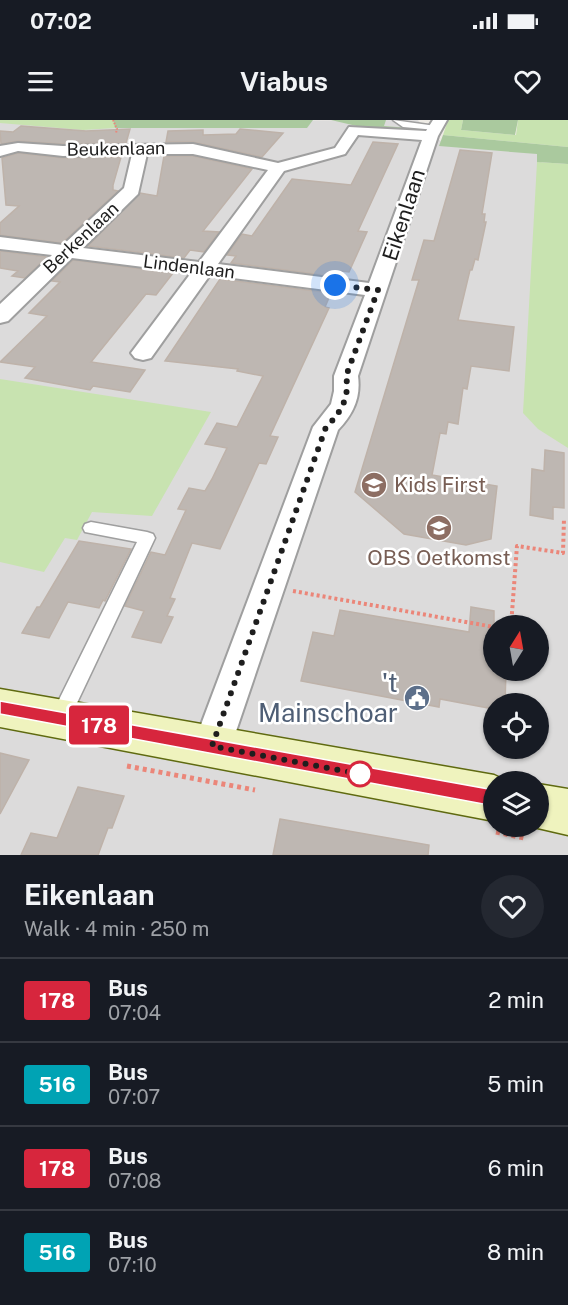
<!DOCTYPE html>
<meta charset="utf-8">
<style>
:root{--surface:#171b24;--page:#242831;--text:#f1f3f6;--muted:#9ea1a6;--line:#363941}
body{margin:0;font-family:"Public Sans",sans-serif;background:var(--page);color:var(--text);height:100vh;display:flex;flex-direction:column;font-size:22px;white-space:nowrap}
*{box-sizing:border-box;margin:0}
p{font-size:20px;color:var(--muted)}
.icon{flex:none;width:33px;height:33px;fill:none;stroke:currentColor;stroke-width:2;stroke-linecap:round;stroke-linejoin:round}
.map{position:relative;height:735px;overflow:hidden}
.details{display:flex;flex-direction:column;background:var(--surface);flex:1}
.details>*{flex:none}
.badge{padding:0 12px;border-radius:4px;font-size:21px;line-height:39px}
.needle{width:39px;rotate:11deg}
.fabs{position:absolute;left:483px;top:495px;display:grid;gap:12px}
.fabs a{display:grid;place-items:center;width:66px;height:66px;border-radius:50%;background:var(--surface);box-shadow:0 2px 4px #0004;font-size:30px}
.you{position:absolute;width:30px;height:30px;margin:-15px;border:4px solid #fff;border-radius:50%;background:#1a73e8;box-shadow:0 0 0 9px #1a73e833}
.map>.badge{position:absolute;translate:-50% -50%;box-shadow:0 0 0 3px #fff}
.round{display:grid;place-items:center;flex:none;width:63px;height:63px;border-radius:32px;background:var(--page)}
.headline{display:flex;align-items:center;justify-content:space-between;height:102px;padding:0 24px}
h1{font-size:28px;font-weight:700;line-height:45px}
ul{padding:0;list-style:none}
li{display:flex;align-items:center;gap:18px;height:84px;padding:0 24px;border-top:2px solid var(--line)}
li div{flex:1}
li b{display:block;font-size:22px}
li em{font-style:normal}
li .badge{min-width:66px;font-weight:700;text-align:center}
.status{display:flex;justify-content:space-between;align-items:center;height:42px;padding:0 30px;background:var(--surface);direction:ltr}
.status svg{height:16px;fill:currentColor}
header{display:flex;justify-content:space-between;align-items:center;height:78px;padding:0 24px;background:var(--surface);font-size:27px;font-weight:700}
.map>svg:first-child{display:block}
</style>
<div class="status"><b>07:02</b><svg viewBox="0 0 49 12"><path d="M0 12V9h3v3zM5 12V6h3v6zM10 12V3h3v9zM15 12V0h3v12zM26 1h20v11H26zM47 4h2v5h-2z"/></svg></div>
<header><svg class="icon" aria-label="menu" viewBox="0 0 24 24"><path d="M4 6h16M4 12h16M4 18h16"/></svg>Viabus<svg class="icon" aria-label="heart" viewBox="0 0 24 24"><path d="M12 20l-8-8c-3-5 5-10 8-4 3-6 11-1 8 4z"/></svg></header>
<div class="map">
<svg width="568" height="735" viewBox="0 0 568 735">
<rect width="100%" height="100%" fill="#eeebe5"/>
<path fill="#dcdbdb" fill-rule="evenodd" d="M418,0L426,12L446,24L542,34L541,49L568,318V735H0V2ZM494,506H538V550H494ZM494,584H538V628H494ZM494,662H538V706H494Z"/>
<path fill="#c8e3b0" d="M0,0H113L115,8L83,10L0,3Z
M448,0H463L461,10L516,15L518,0H568V27L443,15Z
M537,42L568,44V328L538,309L523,293Z
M0,259L211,292L152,396L92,392L77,420L65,418L44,452L0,442Z"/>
<path fill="#aac99e" d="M113,0H313L307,8H115Z
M331,0H386L384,6L421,9L420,13L365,8Z
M463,0H518L515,15L461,10Z
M443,15L568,27V44L537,42V34L439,26Z"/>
<path fill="#beb7b2" stroke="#beb2a9" stroke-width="1.5" d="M21,6L86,11L130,9L126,23L63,24L18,21L1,24L0,11L13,12Z
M240,9L283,13L262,37L193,22H166L168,11L203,10V15L236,14Z
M373,22L398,24L358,111L367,112L349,152L341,151L338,157L231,143L236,136L227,135L242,114L252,116L292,59L351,65Z
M460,30L492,33L482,94H485L484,102H486L478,140L475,139L472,150H470L458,200L514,207L509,251L471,246L467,269L463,268L458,304L448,302L446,314L440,313L432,355L497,366L491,419L466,425L404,414L355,372L419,160H412L424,120L434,121Z
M18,33L63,38L121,37L113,65V70L118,71L62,123L0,115V103L19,86L6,85L2,38Z
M164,36H193L252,49L203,111L219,112L204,132L190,130L184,138L88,126L140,73L157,76Z
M0,131L47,137L25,158L12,156L18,151L0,148Z
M73,140L173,153L156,175L146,174L91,242L145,250L130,272L93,266L90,270L25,258L35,247L0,242L47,196L29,193L60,162L52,161Z
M220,159L331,173L325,187L329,188L270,316L278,317L266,344L259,343L220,429L192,423L170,478L175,479L167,496L173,497L161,523L132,517L144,491L125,486L151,432L165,435L186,390L178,389L189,368L205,371L212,359L227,328L205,324L217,303L237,307L263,256L237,251L238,249L165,241Z
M545,330L564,333V388L553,387V399L530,395L532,349L544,351Z
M79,421L131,429L105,481L103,480L99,488L68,482L49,518L22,513L37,487H40Z
M471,487L494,491V550H506L505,584H494V589L440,579L439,587L301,561L313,512L334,516L340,490L469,512Z
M0,633L29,640L0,694Z
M78,667L124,676L112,708H108L98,735H21L31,713L57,718Z
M280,699L429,725L428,735H273Z"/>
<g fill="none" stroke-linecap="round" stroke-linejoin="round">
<g stroke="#9f9f9f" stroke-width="3">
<path id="service" d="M393,0L436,6L440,8L436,10L403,7Z
M91,402L147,412L153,414L155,418L67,604L60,607L53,604L50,598L137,422L85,412L83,408L85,404Z"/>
</g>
<g stroke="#9f9f9f" stroke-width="4">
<path id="minor" d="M433,0H447L438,16L358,256C361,278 353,294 338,310L231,626L226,638L212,644L198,638L193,626L313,307L331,284L334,271V256L365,175L210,155L151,238L143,240L135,238L131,233L191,153L72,138L8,201L0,203V184L52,135L0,129V117L63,125L124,68L132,34L63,36L18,31L0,36V26L18,23L63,26L193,24L278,43L335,28L349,7L426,11ZM358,15L422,20L369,163L218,144L284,51L345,34ZM147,34H193L268,50L199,142L83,128L138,74Z"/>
</g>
<g stroke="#5f6a10" stroke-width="3">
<path id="secondary" d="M0,569L494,655L509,662H494V701L0,607Z
M538,664L568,669V715L529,706H538Z"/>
</g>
<path stroke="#eb8679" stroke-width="2" stroke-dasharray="1.5 1.5" stroke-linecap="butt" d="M113,0L117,9L116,13"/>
<path stroke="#eb8679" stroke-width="4" stroke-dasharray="3 3" stroke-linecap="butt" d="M293,471L494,507
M511,506L517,426L563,433L564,399"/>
<path stroke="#eb8679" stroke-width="5" stroke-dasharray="4 4" stroke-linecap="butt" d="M127,646L255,670
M496,712L524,718"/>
<use href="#service" fill="#fff" fill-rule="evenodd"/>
<use href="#minor" fill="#fff" fill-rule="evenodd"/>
<use href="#secondary" fill="#eff3be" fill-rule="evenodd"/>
</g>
<path fill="#d7263d" stroke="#fff" stroke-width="1.5" d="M0,581L494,670L499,673L502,678L499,684L494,686L0,594Z"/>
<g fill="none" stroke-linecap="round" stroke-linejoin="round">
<path stroke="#1e1e1e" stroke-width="6" stroke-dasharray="0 10.8" d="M335,165L378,170L346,256C350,277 341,293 326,307L212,626L360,654"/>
</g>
<defs>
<g id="school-disc" transform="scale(1.35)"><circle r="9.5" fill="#8d6e63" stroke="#fff"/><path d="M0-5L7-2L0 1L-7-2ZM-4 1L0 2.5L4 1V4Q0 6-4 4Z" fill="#fff"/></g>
<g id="civic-disc" transform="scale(1.35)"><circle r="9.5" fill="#5c6f8a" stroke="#fff"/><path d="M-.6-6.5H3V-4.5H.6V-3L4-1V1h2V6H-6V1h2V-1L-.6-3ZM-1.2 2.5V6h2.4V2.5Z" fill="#fff"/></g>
</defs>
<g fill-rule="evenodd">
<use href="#school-disc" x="374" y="365"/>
<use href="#school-disc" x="439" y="408"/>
<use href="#civic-disc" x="417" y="578"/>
</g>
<circle fill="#fff" stroke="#d7263d" stroke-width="3" cx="360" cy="654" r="12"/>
<g text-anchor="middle" stroke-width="5" stroke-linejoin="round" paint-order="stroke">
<g font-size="18" fill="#1e1e1e" stroke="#fff">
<text transform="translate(116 29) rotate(-1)" y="6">Beukenlaan</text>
<text transform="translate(81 118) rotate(-43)" y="6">Berkenlaan</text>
<text transform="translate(189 147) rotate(7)" y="6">Lindenlaan</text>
</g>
<g font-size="21" fill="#1e1e1e" stroke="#fff">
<text transform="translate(404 95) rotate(-72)" y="7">Eikenlaan</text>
</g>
<g font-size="21" fill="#785e54" stroke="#fff" text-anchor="start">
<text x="394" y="372">Kids First</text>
<text x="439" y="445" text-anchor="middle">OBS Oetkomst</text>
</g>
<g font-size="26" fill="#4e5e75" stroke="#fff" text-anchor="end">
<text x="398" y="572">'t<tspan x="398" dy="30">Mainschoar</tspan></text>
</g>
</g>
</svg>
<div class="fabs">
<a><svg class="needle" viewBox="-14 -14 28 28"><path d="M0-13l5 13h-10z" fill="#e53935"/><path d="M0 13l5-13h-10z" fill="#9ea1a6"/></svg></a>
<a><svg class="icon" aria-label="locate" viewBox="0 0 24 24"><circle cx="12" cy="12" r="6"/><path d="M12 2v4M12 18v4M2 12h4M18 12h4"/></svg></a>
<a><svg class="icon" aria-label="layers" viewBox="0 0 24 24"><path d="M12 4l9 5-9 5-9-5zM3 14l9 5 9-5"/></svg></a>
</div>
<div class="you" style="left:335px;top:165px"></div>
<b class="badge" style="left:99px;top:605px;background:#d7263d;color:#fff">178</b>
</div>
<section class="details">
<div class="headline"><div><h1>Eikenlaan</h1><p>Walk · 4 min · 250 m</p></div><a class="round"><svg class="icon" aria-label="heart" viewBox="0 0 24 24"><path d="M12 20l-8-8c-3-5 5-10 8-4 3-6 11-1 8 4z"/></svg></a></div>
<ul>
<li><span class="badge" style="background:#d7263d;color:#fff">178</span><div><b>Bus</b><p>07:04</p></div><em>2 min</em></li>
<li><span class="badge" style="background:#00a3b4;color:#fff">516</span><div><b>Bus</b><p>07:07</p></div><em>5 min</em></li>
<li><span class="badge" style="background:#d7263d;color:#fff">178</span><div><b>Bus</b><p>07:08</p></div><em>6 min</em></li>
<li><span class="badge" style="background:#00a3b4;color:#fff">516</span><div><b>Bus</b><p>07:10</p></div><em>8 min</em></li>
</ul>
</section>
